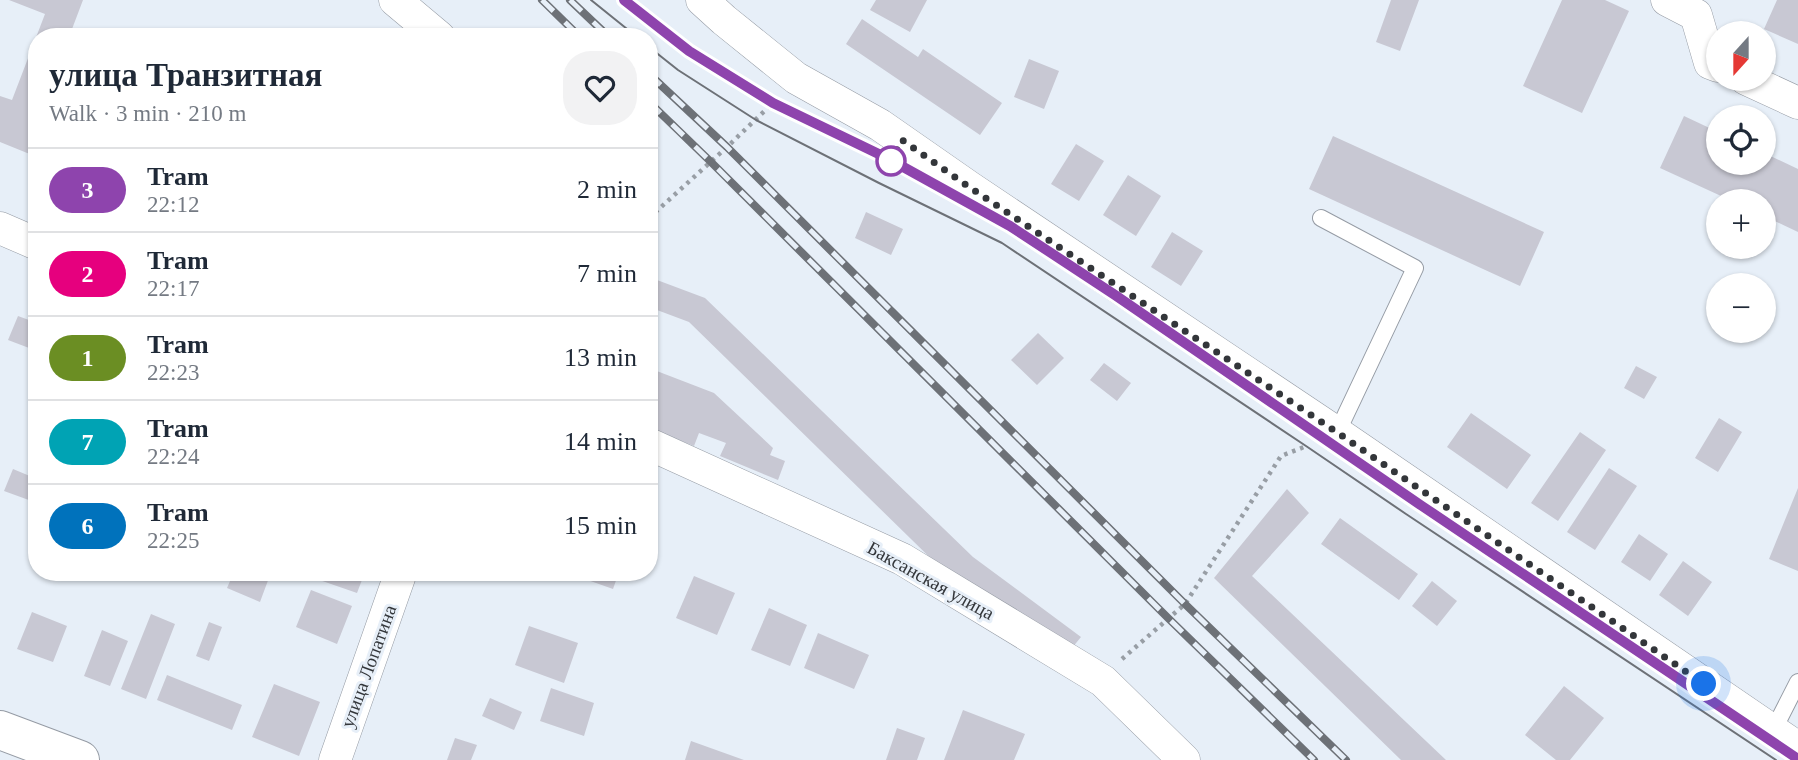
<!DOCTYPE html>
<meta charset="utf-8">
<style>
:root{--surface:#fff;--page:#f2f2f3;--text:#1f2937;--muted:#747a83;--line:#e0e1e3}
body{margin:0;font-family:"Times New Roman",serif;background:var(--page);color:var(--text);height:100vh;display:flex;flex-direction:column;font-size:26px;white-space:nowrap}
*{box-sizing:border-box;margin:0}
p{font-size:23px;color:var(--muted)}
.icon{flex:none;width:38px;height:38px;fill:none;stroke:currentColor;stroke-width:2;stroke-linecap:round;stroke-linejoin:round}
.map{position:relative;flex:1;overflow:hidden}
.drawer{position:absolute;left:28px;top:28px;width:630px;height:553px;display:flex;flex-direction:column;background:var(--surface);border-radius:28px;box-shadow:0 2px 5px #0004}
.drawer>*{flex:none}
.badge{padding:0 14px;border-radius:23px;font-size:24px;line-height:46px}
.needle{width:46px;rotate:201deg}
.buttons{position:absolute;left:1706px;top:21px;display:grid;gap:14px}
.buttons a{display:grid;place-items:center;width:70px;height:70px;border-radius:50%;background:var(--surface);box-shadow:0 2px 5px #0004;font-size:35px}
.you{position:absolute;width:35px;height:35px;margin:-18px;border:5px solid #fff;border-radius:50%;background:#1a73e8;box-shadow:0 0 0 10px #1a73e833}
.map>.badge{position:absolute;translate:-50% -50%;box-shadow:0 0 0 4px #fff}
.round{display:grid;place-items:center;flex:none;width:74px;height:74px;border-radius:28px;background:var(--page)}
.summary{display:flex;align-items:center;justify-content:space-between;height:119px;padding:0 21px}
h1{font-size:33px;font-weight:600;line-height:52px}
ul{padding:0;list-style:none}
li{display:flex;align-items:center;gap:21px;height:84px;padding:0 21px;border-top:2px solid var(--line)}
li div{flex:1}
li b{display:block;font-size:26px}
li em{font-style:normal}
li .badge{min-width:77px;font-weight:700;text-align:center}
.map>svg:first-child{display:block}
</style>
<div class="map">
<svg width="1798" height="760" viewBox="0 0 1798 760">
<rect width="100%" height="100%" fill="#e7eff8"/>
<path fill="#c8c8d3" d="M9,0H83L69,37H37V157L0,142V96L12,100L45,14Z
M876,0H927L910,32L870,10Z
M1391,0H1419L1400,51L1376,42Z
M1562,0H1605L1629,11L1582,113L1523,86Z
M1777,0H1798V44L1764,29Z
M862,19L918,57L923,49L1002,103L980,135L846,44Z
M1029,59L1059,71L1044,109L1014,97Z
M1684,116L1718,132V163H1764V153L1798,169V232L1764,216V201H1732L1660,168Z
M1333,136L1544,232L1520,286L1309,189Z
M1076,144L1104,161L1079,201L1051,184Z
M1128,175L1161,196L1136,236L1103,215Z
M866,212L903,229L891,255L855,238Z
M1172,232L1203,251L1181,286L1151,267Z
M649,277L705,298L973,557L1081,637L1072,648L956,583L689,322L649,307Z
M18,316L37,323V351L8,340Z
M1038,333L1064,358L1037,385L1011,360Z
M1104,363L1131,383L1117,401L1090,380Z
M1636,366L1657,377L1644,399L1624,388Z
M649,368L714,393L773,448L770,455L785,461L778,480L720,456L726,443L699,433L694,446L649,428Z
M1471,413L1531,455L1507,489L1447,447Z
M1719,418L1742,432L1718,472L1695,458Z
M1580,432L1606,450L1558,521L1531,503Z
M1609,468L1637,486L1595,550L1567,532Z
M13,469L37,479V503L4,491Z
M1798,488V571L1769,559Z
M1287,489L1309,513L1252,576L1446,760H1401L1214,578Z
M1340,518L1418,574L1399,600L1321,544Z
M1639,534L1668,554L1650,581L1621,562Z
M1683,561L1712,582L1688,616L1659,595Z
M234,572H262L270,575L260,602L227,588Z
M306,572H365L357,593L305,575Z
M565,572H619L613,589Z
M694,576L735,593L717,635L676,618Z
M1432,581L1457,601L1437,626L1412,606Z
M311,590L352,606L337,644L296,627Z
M769,608L807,625L790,666L751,650Z
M32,612L67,626L53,662L17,649Z
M151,614L175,624L146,699L121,689Z
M209,622L222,627L209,661L196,656Z
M529,626L578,643L564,683L515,665Z
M102,630L128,641L110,686L84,676Z
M818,633L869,655L854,689L804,668Z
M167,675L242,705L232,730L157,700Z
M274,684L320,702L299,756L252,737Z
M1564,686L1604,718L1570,760H1556L1525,735Z
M551,688L594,703L584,736L540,721Z
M490,698L522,712L514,730L482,716Z
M963,710L1025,734L1014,760H944Z
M897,728L925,738L917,760H886Z
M455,738L477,745L471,760H447Z
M691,741L744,760H685Z"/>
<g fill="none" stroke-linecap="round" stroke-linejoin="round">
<g stroke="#959ba4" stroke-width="18">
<path id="lane" d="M1321,218L1415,268L1337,433
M1773,731L1798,682"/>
</g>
<g stroke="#959ba4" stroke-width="33">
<path id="street" d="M395,0L439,37
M702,0L724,20L796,78L880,125L969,187L1337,433L1798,748
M1667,0L1696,15L1710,63L1718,66
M1746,79L1798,103
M0,228L37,244
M649,444L902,559L1103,681L1184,760
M335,760L401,572"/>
</g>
<g stroke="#959ba4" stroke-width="40">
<path id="secondary" d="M0,730L80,760"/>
</g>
<path stroke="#989ea5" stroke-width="4.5" stroke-dasharray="3.5 5" stroke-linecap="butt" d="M649,218L727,147L777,99
M1122,659L1185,604L1281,456L1304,447"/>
<use href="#lane" stroke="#fff" stroke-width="16"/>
<use href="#street" stroke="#fff" stroke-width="32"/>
<use href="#secondary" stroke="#fff" stroke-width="38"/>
<path stroke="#6d7177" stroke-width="2" d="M591,0L637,37
M624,0L689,51L773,103L887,158L1010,226L1115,295L1422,506L1798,759
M649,47L678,70L756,120L879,183L1002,243L1306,446L1406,514L1776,760"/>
<g stroke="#6d7177" stroke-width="8">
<path id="rail" d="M542,0L580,37
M570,0L609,37
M649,74L727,147L1185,604L1346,760
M649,102L711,162L1168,618L1314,760"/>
</g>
<use href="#rail" stroke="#e7eff8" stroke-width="5" stroke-dasharray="16" stroke-linecap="butt"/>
</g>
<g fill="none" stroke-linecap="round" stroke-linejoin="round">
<g stroke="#fff" stroke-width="16">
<path id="line" d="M624,0L689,51L773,103L887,158L1010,226L1115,295L1422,506L1798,759"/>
</g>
<use href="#line" stroke="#8e44ad" stroke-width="10"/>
<path stroke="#33363a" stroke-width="7" stroke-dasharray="0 12.6" d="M891,161L902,140L969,187L1338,433L1704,684"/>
</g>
<circle fill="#fff" stroke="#8e44ad" stroke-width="3.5" cx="891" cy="161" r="14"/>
<g text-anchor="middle" stroke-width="6" stroke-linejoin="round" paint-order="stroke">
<g font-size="19" fill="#33363a" stroke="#e7eff8">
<text transform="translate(931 580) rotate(29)" y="7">Баксанская улица</text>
<text transform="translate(368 666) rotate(-70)" y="7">улица Лопатина</text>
</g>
</g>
</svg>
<div class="buttons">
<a><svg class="needle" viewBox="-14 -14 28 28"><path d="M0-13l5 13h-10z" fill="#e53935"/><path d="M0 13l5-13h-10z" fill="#747a83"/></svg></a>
<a><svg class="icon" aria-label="locate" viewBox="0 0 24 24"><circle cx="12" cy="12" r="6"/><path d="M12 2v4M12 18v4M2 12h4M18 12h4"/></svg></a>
<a>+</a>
<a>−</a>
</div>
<div class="you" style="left:1704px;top:684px"></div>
<section class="drawer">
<div class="summary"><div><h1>улица Транзитная</h1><p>Walk · 3 min · 210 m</p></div><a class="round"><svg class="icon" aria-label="heart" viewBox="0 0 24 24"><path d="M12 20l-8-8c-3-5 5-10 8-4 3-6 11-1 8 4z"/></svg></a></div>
<ul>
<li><span class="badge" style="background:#8e44ad;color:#fff">3</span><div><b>Tram</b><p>22:12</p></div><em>2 min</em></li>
<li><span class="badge" style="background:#e6007e;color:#fff">2</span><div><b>Tram</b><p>22:17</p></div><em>7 min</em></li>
<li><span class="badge" style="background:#6b8e23;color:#fff">1</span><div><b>Tram</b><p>22:23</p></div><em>13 min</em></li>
<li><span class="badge" style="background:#00a3b4;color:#fff">7</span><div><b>Tram</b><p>22:24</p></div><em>14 min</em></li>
<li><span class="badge" style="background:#0072bc;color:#fff">6</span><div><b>Tram</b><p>22:25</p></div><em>15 min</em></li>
</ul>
</section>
</div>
